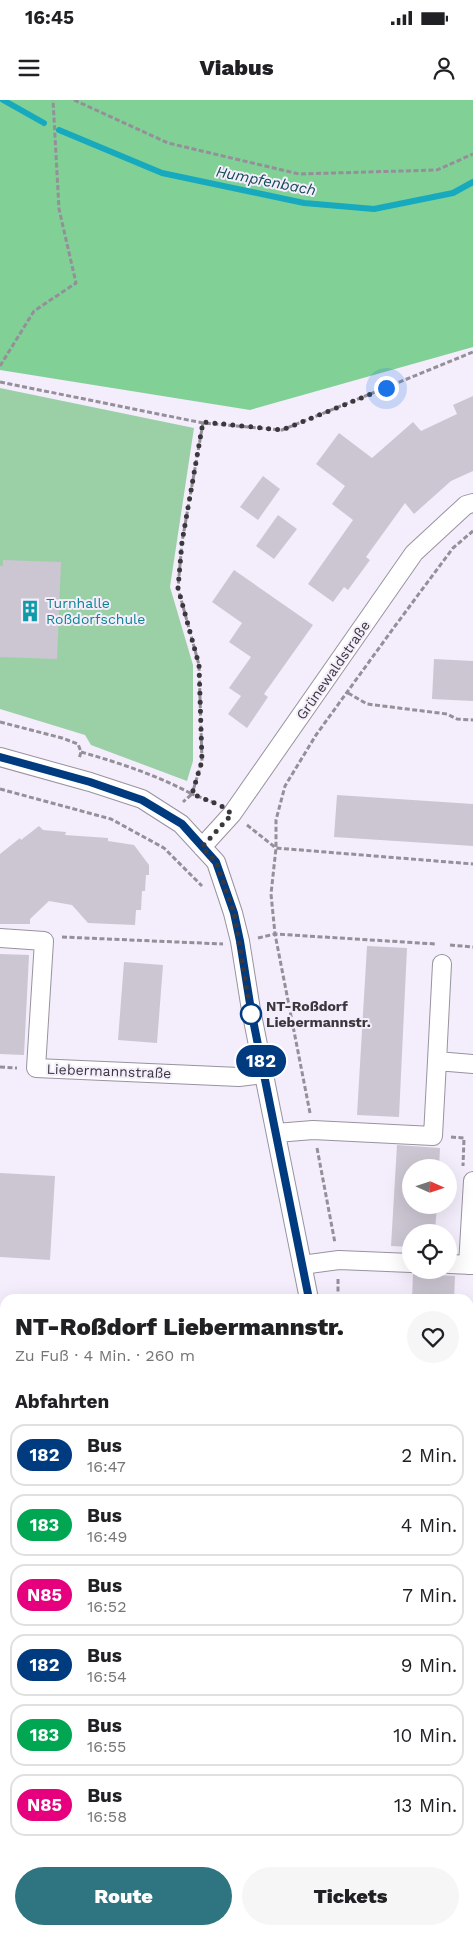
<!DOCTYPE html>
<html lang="de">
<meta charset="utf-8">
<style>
:root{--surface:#fff;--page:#f6f6f6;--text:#202124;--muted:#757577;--line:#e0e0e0;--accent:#2e7481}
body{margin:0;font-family:"Work Sans",sans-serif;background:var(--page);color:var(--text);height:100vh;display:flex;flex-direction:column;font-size:19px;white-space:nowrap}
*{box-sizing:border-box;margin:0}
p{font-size:16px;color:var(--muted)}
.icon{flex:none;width:28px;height:28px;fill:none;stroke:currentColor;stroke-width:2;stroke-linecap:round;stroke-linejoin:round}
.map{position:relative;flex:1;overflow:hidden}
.details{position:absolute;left:0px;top:1194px;width:474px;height:641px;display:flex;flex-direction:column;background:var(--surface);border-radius:15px 15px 0 0;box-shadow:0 5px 20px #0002}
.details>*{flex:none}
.badge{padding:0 10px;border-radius:16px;font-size:18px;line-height:32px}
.needle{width:32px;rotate:93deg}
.buttons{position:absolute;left:402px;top:1059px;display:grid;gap:10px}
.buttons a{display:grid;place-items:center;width:55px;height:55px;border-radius:50%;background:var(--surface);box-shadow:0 5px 20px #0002;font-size:25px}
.you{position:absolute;width:25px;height:25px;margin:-12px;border:4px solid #fff;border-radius:50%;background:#1a73e8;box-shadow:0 0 0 8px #1a73e833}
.map>.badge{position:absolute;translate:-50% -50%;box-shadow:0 0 0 2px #fff}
h2{padding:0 15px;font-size:19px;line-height:45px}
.round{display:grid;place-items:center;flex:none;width:52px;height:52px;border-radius:26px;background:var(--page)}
.headline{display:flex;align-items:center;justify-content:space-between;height:85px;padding:0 15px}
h1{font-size:24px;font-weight:800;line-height:38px}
.primary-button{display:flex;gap:10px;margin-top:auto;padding:10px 15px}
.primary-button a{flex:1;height:58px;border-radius:30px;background:var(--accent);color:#fff;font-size:20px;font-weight:800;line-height:58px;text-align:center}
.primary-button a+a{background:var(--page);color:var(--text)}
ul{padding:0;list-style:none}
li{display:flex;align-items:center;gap:15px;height:62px;margin:0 10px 8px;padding:0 5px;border:2px solid var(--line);border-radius:15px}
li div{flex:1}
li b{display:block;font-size:19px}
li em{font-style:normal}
li .badge{min-width:55px;font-weight:700;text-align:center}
.status{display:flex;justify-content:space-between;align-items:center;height:35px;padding:0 25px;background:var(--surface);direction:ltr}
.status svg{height:14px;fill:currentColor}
header{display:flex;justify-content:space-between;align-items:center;height:65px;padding:0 15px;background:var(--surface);font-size:22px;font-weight:800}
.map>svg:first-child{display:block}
</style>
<div class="status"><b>16:45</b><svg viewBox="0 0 49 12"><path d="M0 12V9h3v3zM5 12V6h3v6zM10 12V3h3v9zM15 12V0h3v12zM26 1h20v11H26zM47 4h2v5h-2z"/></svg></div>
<header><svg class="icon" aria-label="menu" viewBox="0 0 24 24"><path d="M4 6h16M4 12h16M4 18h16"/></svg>Viabus<svg class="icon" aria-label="person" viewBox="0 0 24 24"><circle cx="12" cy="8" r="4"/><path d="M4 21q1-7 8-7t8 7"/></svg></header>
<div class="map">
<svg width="473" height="1834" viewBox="0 0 473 1834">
<rect width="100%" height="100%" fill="#f4edfb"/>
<path fill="#fae0da" d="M0,1753L5,1754V1830H406L426,1834H0Z"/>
<path fill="#9bd0a7" d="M0,288L194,328L170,487L193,565V661L187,681L91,645L85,635L0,609Z
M469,1387L473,1388V1455L469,1460Z
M0,1498H5V1564H0Z
M469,1645L473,1646V1716H469Z"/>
<path fill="#81d096" d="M0,0H473V247L250,310L0,270Z
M0,1378H5V1498H0Z
M473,1455V1646L469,1645V1460Z"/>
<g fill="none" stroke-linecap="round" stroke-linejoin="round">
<path stroke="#17aabe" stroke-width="6" d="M3,0L44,23
M59,30L162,73L304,103L374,109L453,93L473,82"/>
</g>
<path fill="#ccc6d3" d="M473,296V371L451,381L414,414L405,403L366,457L370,460L348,490L344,487L333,502L308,484L353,420L332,404L345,386L316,364L339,333L372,358L413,322L421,331L457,314L453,305Z
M263,376L280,389L258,420L240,407Z
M278,415L297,429L274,459L256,446Z
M3,460L61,462L57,559L0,557V466H3Z
M234,470L313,525L264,594L268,597L247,628L228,614L241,596L229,588L251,557L229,542L242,523L212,502Z
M434,559L473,561V601L432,599Z
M337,695L473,704V746L334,737Z
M39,726L43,730L66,732L65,735L108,738V741L134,745L149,765V775H146L145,791H142L141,810H136L135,825L88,823L72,805L49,801L30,819V824H0V754L20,738L21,740Z
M367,846L407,848L399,1017L357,1015Z
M0,854L29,855L24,955L0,954Z
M124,862L163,865L157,943L118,940Z
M397,1045L440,1048L439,1068H411V1105H437L435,1132H411V1147L391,1146Z
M0,1073L55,1076L50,1160L0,1157Z
M413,1174L455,1176L454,1199H412Z"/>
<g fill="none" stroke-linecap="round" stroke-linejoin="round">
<g stroke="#98939f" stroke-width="20">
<path id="street" d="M0,657L90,682L142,699L181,724L216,762L233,813L240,841L251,910L309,1199
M202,747L232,714L414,453L466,405L473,403
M0,838L44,841L36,968L239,977L264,974
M437,961L442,864
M276,1033L313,1030L433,1036L437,961L473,964
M449,1164L473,1165
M302,1165L339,1160L411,1163
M468,1165L473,1081
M469,1287H470L473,1245
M0,1326L5,1327
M469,1329L473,1328
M469,1362L473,1363
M0,1667L5,1666
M0,1778H5
M128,1830L130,1834"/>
</g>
<path stroke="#948f99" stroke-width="3" stroke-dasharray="5 2.5" stroke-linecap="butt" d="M74,0L168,43L299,74L437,70L473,54
M0,266L34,211L76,183L59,109L53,0
M0,282L203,323L282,330L473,252
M203,323L182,442L178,488L199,565L202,661L192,694L215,703
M348,593L367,604L447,614L457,619L473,620
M0,622L62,638L78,644L81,652L79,659
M81,652C120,663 156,675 192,694L183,702
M0,689L111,719L164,748L202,786
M247,725L276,748L473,764
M62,837L223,844
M258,838L275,834L436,844
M450,845L473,847
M0,967L17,968
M310,1013L275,834L271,794L276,748V720L285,686L316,635L395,526L453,448L473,431
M451,1037L464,1038L463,1066
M317,1048L335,1143
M338,1199V1179"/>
<use href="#street" stroke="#fff" stroke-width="18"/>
<path stroke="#938e98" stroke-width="4" stroke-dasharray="6 6" stroke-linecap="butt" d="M0,1744L5,1745
M0,1810H5
M450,1830L470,1834"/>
</g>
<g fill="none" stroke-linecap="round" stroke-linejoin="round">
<g stroke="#fff" stroke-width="11">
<path id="line" d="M0,657L90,682L142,700L182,724L216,762L234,813L240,841L251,910L309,1199"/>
</g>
<use href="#line" stroke="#003b80" stroke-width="8"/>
<path stroke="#3a373d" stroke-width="5" stroke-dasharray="0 9" d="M251,914L234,813L216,762L202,747L232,714L220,705L192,694L202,661L199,565L178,488L182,442L203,322L282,330L386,288"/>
</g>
<defs>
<g id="building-bare" transform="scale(1.725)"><path d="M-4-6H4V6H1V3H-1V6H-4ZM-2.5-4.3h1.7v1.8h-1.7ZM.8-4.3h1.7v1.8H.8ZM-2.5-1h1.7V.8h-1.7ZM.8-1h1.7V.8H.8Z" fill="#0f9aa8" stroke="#f4edfb" stroke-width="2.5" paint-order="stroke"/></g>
</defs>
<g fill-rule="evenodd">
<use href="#building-bare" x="30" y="511"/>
</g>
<circle fill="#fff" stroke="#003b80" stroke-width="2.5" cx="251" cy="914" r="10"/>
<g text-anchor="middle" stroke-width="4" stroke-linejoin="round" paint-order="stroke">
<g font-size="14" fill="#0d838f" stroke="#f4edfb" text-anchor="start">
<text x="46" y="508">Turnhalle<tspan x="46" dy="16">Roßdorfschule</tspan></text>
</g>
<g font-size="14" fill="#3a373d" stroke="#f4edfb">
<text transform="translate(333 570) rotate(-55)" y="5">Grünewaldstraße</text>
<text transform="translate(109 971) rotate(2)" y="5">Liebermannstraße</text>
</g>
<g font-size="14" font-weight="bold" fill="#3a373d" stroke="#f4edfb" text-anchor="start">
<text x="266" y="911">NT-Roßdorf<tspan x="266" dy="16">Liebermannstr.</tspan></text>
</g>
<g font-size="15" font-style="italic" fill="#124a53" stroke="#f4edfb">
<text transform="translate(266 81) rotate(11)" y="5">Humpfenbach</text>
</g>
</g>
</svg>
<div class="buttons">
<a><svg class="needle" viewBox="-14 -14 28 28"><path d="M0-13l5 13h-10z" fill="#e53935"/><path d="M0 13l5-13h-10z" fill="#757577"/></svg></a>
<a><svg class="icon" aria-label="locate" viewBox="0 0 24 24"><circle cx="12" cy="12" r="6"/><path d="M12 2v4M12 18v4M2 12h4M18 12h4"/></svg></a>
</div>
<div class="you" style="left:386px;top:288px"></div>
<b class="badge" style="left:261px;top:961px;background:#003b80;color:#fff">182</b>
<section class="details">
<div class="headline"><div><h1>NT-Roßdorf Liebermannstr.</h1><p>Zu Fuß · 4 Min. · 260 m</p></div><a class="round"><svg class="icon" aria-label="heart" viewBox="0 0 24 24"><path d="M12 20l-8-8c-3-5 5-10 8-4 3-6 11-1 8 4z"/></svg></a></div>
<h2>Abfahrten</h2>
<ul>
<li><span class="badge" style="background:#003b80;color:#fff">182</span><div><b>Bus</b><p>16:47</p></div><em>2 Min.</em></li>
<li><span class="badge" style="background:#00a651;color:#fff">183</span><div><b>Bus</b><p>16:49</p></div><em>4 Min.</em></li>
<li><span class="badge" style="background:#e6007e;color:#fff">N85</span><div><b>Bus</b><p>16:52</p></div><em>7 Min.</em></li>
<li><span class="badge" style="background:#003b80;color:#fff">182</span><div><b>Bus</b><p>16:54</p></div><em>9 Min.</em></li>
<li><span class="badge" style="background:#00a651;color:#fff">183</span><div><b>Bus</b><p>16:55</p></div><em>10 Min.</em></li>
<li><span class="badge" style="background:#e6007e;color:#fff">N85</span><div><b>Bus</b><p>16:58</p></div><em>13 Min.</em></li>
</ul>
<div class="primary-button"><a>Route</a><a>Tickets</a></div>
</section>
</div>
